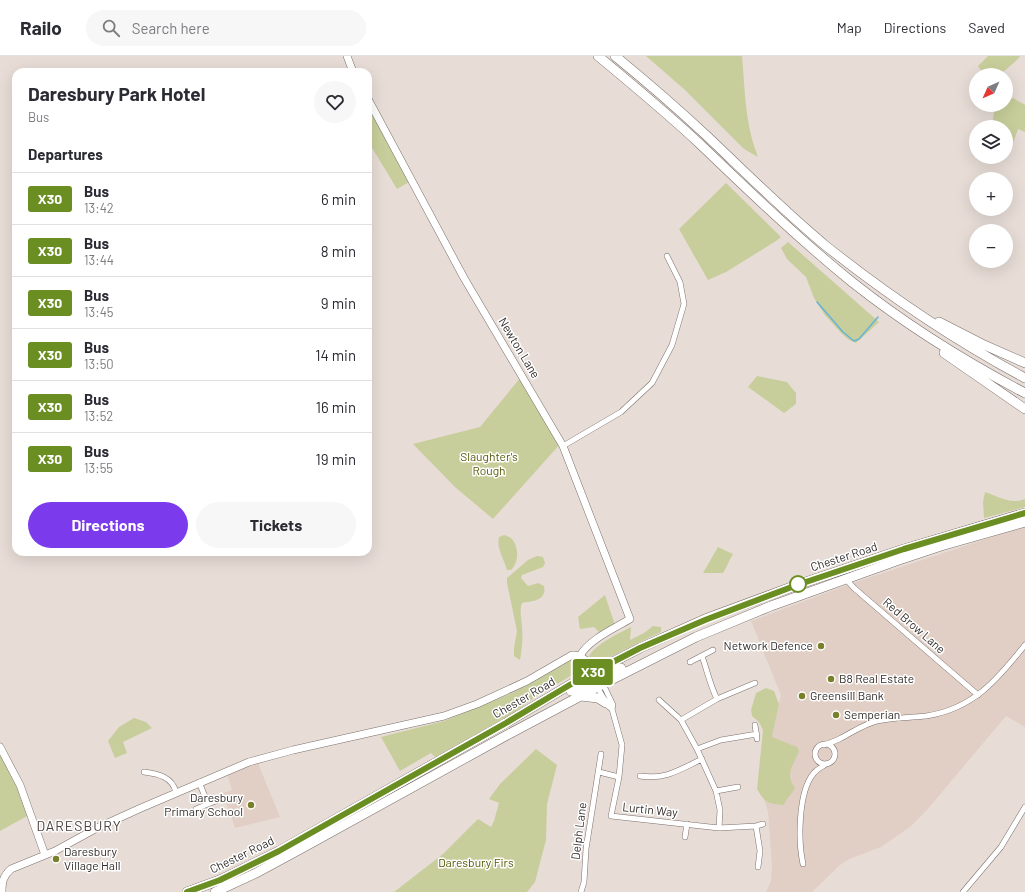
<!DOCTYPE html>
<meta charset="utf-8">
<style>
:root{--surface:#fff;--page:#f7f7f7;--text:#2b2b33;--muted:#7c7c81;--line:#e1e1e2;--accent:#7c3aed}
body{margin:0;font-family:Barlow,sans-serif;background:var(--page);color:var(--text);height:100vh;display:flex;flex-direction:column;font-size:15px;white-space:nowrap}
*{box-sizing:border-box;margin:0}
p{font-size:13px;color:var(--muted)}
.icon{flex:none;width:22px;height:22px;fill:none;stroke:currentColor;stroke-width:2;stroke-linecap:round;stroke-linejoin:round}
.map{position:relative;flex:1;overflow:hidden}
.sheet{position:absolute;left:12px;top:12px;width:360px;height:488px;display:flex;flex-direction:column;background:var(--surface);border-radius:12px;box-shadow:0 4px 16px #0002}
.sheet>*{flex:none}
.badge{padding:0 8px;border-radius:3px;font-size:14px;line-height:26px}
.needle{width:26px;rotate:225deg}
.buttons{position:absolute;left:969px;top:12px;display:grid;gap:8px}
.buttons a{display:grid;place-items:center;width:44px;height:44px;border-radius:50%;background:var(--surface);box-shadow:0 4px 16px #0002;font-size:20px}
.map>.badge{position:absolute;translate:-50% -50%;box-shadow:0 0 0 2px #fff}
h2{padding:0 16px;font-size:15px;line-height:36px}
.round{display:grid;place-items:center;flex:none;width:42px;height:42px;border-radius:21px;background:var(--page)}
.summary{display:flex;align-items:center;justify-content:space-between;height:68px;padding:0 16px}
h1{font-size:19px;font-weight:700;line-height:30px}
.action{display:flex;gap:8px;margin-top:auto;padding:8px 16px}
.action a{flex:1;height:46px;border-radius:24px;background:var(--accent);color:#fff;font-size:16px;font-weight:700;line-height:46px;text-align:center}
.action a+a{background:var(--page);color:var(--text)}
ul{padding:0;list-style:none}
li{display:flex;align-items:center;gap:12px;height:52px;padding:0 16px;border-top:1px solid var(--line)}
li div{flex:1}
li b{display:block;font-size:15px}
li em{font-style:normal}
li .badge{min-width:44px;font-weight:700;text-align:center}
header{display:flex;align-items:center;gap:24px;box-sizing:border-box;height:56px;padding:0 20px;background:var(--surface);border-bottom:1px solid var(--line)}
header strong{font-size:19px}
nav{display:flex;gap:22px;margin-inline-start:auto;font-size:14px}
.search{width:280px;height:36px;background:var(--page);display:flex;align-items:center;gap:10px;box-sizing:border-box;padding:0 14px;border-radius:22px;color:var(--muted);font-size:15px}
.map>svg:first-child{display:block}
</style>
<header>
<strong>Railo</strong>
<div class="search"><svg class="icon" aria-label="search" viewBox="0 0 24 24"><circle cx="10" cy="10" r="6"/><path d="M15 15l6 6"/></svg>Search here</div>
<nav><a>Map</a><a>Directions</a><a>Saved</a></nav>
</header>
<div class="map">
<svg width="1025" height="836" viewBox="0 0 1025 836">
<rect width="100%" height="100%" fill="#e7dcd6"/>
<path fill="#e1cfc5" d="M1025,470V671L1006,660L927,754L910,771L881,791L849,803L840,809L812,836H766L771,825L772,811L768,755L761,735L763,709L772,681L781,639L751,565L850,528Z
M257,705L280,761L235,772L223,737L232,734L227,717Z"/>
<path fill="#c8ce9b" d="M646,0H742C745,35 745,68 758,101L744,93L685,34Z
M988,0H1020L1017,4L1003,16L984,18L978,10Z
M1013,42L1025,49V76L1018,73L1013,87L1006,85V71H992L995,49H1006V44Z
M368,48L409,126L397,133L368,85Z
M726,127L781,181L776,185L726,216L708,224L679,173Z
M788,186L879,266L856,287L849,284L841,277L824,258L814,242L806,221L787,203L781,192Z
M757,320L787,326L796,337V348L784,357L748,331Z
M521,321L561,387L493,463L455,431L413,388L480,371Z
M985,436C998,440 1010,449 1025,443V451L984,462L983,446Z
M504,479C507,480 510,481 512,483C519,491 519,507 511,514H507C504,503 496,492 499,481Z
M718,491L733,498C729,504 727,511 723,517H703Z
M537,500L543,501L545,507L543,511L522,519L521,522L528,530L538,527L544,530C547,545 533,545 522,547C519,555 522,564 522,572C523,583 522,593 520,604L514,600V592L517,575L507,527V522L528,504Z
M605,539L615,569L600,577L594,571L580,573L578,561Z
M653,570L661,571V576L648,582L606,603L597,604L592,607L588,601C597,587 616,579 631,571L630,584L644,577Z
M576,602L581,609L577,616L534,642L512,658L435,701L431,697L400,715L381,681L444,665L514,636L567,606Z
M766,632L774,635L779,648L772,681L797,691L799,695C794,709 784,717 795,732C792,738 785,744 784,749C768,748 765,747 757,733L763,674L759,666L752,660L751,654L756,637Z
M134,662L146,666L152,672L123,686L127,697L115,702L108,685L119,671Z
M536,693L557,709L547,748L546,784L535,826L527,836H394L443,798L478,763L491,771L494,765L499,747L489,743L500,728Z
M0,696L10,711L29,759L0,775Z"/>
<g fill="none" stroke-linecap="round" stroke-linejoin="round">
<path stroke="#65b4d6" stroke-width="1.5" d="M817,246L843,276L854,285L859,283L878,261"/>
<g stroke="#7b716c" stroke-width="6">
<path id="street" d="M563,390L621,356L652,327L672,289L684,248L680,226L667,200
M845,522L854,532L978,639
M702,600C707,614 710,629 717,643
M690,606L713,594
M603,628L613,649L612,653L622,689L619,721L611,760L719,772L756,770L763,768
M597,631L609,651L612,653
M659,644L681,664L697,693L716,735L720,754L719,772
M681,664L717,643L755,627
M755,669L757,683
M815 698a10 10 0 1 1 20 0a10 10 0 1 1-20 0Z
M824,689C829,687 836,685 841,682C853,676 864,668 877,665C893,661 909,662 926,660C973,653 997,624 1025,589
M697,693L721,684L757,678
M144,716C159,718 172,721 176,736
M599,716L619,721
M640,720C665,724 679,714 702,703
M716,735L738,731
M208,748L216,745
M196,753L208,748L199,726
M756,770L760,795L758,811
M685,781L687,768
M803,808C798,785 798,735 814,717C817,713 822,711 826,708
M581,836L584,826L586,793L601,698
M963,836L1001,791L1025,751"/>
</g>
<g stroke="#7b716c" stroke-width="8">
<path id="secondary" d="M347,0L353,16
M368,43L464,222L563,390L630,563C615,572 588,584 580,600
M0,691L20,729L45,799
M2,836C2,826 3,820 11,813L55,795L97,772L141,752L249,706L293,694L444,660L477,648L527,625L572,599C584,598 591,610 597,619"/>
</g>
<g stroke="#7b716c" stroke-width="10">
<path id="highway" d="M598,0C633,29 668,58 701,89C750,136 799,183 852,226C905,268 964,305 1025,337
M615,0C647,26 678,53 708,81C747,118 785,156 826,190C889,240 954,284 1025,322
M939,266L982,288L1025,307
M944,297L1025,353
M571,635L621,612
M581,640L598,642L606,647
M187,836L220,824L279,795L506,667L578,624L640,592L705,563L797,529L904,493L1025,457
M215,836L256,817L304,791L509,678L603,628L696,581L771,550L896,505L941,490L1025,466"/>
</g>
<use href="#street" stroke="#fff" stroke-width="5"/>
<use href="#secondary" stroke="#fff" stroke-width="7"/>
<use href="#highway" stroke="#fff" stroke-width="9"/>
</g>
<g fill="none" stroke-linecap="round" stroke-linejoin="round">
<g stroke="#fff" stroke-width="9">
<path id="line" d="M187,836L220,824L279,795L506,667L578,624L640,592L705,564L797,529L904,493L1025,457"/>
</g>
<use href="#line" stroke="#6b8e23" stroke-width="6"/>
</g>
<circle fill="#fff" stroke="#6b8e23" stroke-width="2" cx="798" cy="528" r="8"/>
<g fill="#797f2a" stroke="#fff" stroke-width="1.5">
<circle cx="821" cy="590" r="4"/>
<circle cx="831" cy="623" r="4"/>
<circle cx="802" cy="640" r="4"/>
<circle cx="836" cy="659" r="4"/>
<circle cx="251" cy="749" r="4"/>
<circle cx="56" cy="803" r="4"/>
</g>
<g text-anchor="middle" stroke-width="3" stroke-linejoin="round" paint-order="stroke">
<g font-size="12" fill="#312d2b" stroke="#fff">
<text transform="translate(519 292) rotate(59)" y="4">Newton Lane</text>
<text transform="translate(844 501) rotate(-18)" y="4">Chester Road</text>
<text transform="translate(914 570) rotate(41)" y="4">Red Brow Lane</text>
<text transform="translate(524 642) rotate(-30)" y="4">Chester Road</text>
<text transform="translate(650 754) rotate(6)" y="4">Lurtin Way</text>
<text transform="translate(579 775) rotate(-83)" y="4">Delph Lane</text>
<text transform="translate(242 799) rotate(-26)" y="4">Chester Road</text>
</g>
<g font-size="12" fill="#565a06" stroke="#fff">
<text x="489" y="405">Slaughter's<tspan x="489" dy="14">Rough</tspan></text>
<text x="476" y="811">Daresbury Firs</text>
</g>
<g font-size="12" fill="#312d2b" stroke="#fff" text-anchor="start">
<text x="813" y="594" text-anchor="end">Network Defence</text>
<text x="839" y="627">B8 Real Estate</text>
<text x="810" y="644">Greensill Bank</text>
<text x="844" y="663">Semperian</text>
<text x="243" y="746" text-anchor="end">Daresbury<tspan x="243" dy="14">Primary School</tspan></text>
<text x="64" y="800">Daresbury<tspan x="64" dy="14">Village Hall</tspan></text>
</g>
<g font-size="14" letter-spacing="1" fill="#4a413c" stroke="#fff">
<text x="79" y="775">DARESBURY</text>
</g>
</g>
</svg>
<div class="buttons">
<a><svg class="needle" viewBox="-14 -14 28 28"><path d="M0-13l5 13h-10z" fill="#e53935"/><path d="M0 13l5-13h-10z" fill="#7c7c81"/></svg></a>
<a><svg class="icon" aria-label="layers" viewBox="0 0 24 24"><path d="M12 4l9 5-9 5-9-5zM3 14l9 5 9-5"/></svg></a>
<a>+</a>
<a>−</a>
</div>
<b class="badge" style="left:593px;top:616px;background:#6b8e23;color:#fff">X30</b>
<section class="sheet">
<div class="summary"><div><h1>Daresbury Park Hotel</h1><p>Bus</p></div><a class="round"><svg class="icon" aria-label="heart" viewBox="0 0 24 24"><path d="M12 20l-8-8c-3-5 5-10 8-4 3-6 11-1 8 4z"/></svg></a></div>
<h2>Departures</h2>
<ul>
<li><span class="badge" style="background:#6b8e23;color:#fff">X30</span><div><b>Bus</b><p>13:42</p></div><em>6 min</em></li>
<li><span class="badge" style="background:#6b8e23;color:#fff">X30</span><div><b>Bus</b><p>13:44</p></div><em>8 min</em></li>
<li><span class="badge" style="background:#6b8e23;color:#fff">X30</span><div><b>Bus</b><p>13:45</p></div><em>9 min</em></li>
<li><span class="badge" style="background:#6b8e23;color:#fff">X30</span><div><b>Bus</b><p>13:50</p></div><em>14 min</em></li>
<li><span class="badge" style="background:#6b8e23;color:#fff">X30</span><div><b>Bus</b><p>13:52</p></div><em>16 min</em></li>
<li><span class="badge" style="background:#6b8e23;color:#fff">X30</span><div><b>Bus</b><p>13:55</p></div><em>19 min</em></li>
</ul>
<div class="action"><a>Directions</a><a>Tickets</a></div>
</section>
</div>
